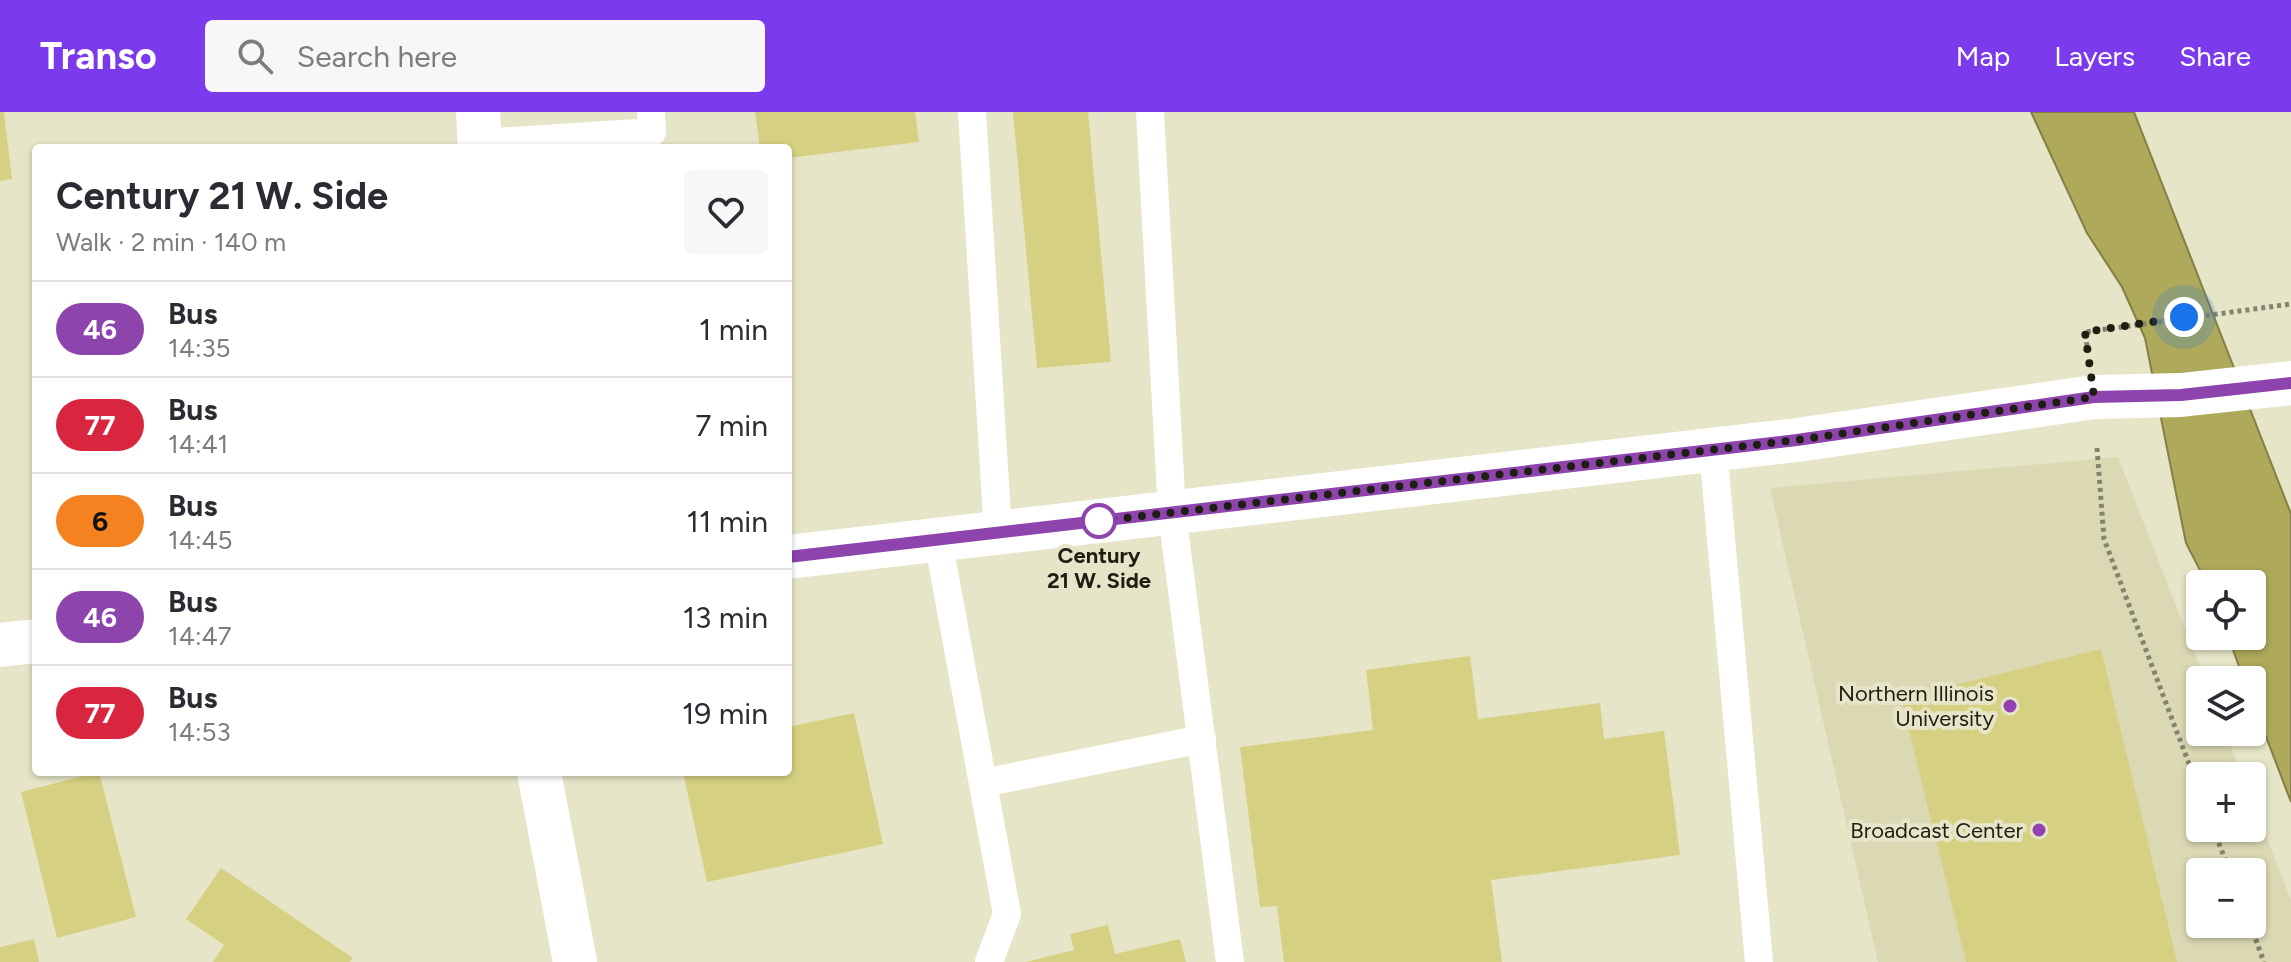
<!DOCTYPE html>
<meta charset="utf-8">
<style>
:root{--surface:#fff;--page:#f7f7f7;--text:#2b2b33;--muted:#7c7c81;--line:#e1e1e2;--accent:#7c3aed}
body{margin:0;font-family:Figtree,sans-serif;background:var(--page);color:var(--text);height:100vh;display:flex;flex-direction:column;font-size:30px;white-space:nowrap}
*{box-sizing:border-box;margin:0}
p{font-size:26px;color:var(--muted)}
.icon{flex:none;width:44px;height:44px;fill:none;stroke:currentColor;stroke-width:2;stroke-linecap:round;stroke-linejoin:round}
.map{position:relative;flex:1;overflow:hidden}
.side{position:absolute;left:32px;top:32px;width:760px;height:632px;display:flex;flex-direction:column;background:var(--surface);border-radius:8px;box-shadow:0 2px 6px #0004}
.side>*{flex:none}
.badge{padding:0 16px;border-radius:26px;font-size:28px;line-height:52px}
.fabs{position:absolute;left:2186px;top:458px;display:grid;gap:16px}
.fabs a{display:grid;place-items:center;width:80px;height:80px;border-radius:8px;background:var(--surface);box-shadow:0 2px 6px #0004;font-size:40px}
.you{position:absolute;width:40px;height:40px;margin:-20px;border:6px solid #fff;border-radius:50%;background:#1a73e8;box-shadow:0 0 0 12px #1a73e833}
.map>.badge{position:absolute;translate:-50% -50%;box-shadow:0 0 0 4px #fff}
.round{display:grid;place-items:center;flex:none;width:84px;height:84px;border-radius:8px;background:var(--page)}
.summary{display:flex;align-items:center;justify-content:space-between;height:136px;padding:0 24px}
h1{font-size:38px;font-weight:700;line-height:60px}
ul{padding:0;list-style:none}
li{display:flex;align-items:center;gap:24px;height:96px;padding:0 24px;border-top:2px solid var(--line)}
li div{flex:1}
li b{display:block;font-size:30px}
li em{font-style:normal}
li .badge{min-width:88px;font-weight:700;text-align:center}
header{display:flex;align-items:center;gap:48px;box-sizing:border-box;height:112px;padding:0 40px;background:var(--accent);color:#fff}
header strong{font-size:38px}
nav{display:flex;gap:44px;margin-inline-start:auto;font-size:28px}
.search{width:560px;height:72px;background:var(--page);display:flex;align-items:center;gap:20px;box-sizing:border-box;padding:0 28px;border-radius:8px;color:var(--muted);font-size:30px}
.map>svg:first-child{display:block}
</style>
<header>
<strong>Transo</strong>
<div class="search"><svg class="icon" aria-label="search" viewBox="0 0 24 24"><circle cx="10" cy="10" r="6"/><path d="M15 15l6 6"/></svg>Search here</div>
<nav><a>Map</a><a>Layers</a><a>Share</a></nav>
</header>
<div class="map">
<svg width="2291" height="850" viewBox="0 0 2291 850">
<rect width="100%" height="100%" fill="#e6e5c7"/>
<path fill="#dbd9b3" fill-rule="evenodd" d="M2118,345L2205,568H2200V620H2225L2242,664H2200V716H2252V688L2291,788V850H1878L1770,376ZM2200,760H2252V812H2200Z"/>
<path fill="#aea95b" stroke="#837f45" stroke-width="2" d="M2031,0H2134L2291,402V690L2252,588V568H2244L2228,524H2252V472H2207L2186,431L2145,226L2122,175L2087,121Z"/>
<path fill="#d6d182" d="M0,0H4L12,67L0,69Z
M755,0H915L919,30L788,46V36H760Z
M1013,0H1088L1111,250L1037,256Z
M2101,537L2177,850H1966L1901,586Z
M1470,544L1478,607L1600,591L1604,627L1664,619L1680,743L1491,768L1502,850H1284L1277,794L1260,795L1240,635L1373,618L1366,558Z
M854,601L883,732L707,770L683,660H788V615Z
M99,660L136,805L57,826L21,680Z
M221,756L353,846L350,850H213L224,833L186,807Z
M1108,813L1115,842L1180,827L1186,850H1026L1074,838L1070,822Z
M34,827L39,850H0V835Z"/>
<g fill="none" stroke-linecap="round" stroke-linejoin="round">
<path stroke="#84836e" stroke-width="5" stroke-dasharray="4 4" stroke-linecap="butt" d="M2087,234L2085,220L2291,192
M2097,336L2104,427L2200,681
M2213,716L2230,760
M2250,812L2264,850"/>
<path stroke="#fff" stroke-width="28" d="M972,0L998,421
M1150,0L1172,401L1230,850
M480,31L652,20L651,0
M1713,337L1759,850
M938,428L1007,802L989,850
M983,671L1202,627"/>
<path stroke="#fff" stroke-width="44" d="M478,0L480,36
M788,445L1797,328L2094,285L2181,283L2291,271
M0,533L36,529
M539,660L575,850"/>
</g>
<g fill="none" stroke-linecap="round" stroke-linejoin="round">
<g stroke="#fff" stroke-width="18">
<path id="line" d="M788,445L1797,328L2094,285L2181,283L2291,271"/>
</g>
<use href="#line" stroke="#8e44ad" stroke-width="12"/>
<path stroke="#1f1e13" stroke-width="8" stroke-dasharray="0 14.4" d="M1099,409L1797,328L2094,285L2085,220L2184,205"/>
</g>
<circle fill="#fff" stroke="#8e44ad" stroke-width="4" cx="1099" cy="409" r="16"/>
<g fill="#9242b1" stroke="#e6e5c7" stroke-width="3">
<circle cx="2010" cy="594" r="8"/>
<circle cx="2039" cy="718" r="8"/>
</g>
<g text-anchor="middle" stroke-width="8" stroke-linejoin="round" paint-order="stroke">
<g font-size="22" font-weight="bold" fill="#1f1e13" stroke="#e6e5c7">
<text x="1099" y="451">Century<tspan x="1099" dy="25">21 W. Side</tspan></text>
</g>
<g font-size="22" fill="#1f1e13" stroke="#e6e5c7" text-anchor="end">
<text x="1994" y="589">Northern Illinois<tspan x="1994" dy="25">University</tspan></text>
<text x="2023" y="726">Broadcast Center</text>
</g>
</g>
</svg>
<div class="fabs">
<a><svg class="icon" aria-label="locate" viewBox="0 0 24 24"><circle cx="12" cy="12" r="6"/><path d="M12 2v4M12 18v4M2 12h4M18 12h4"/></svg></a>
<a><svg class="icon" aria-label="layers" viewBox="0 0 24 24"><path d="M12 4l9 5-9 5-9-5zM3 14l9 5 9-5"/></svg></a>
<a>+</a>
<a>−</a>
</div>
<div class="you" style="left:2184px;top:205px"></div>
<section class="side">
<div class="summary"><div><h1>Century 21 W. Side</h1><p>Walk · 2 min · 140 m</p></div><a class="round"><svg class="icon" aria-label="heart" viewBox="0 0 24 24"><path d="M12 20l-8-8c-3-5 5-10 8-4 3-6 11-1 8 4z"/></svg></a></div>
<ul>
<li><span class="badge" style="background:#8e44ad;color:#fff">46</span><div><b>Bus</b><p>14:35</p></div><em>1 min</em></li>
<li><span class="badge" style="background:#d7263d;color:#fff">77</span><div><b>Bus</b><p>14:41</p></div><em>7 min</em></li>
<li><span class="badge" style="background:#f58220;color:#111">6</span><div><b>Bus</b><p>14:45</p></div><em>11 min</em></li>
<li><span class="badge" style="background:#8e44ad;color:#fff">46</span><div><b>Bus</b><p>14:47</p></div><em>13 min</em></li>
<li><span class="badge" style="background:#d7263d;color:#fff">77</span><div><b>Bus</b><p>14:53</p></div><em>19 min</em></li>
</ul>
</section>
</div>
